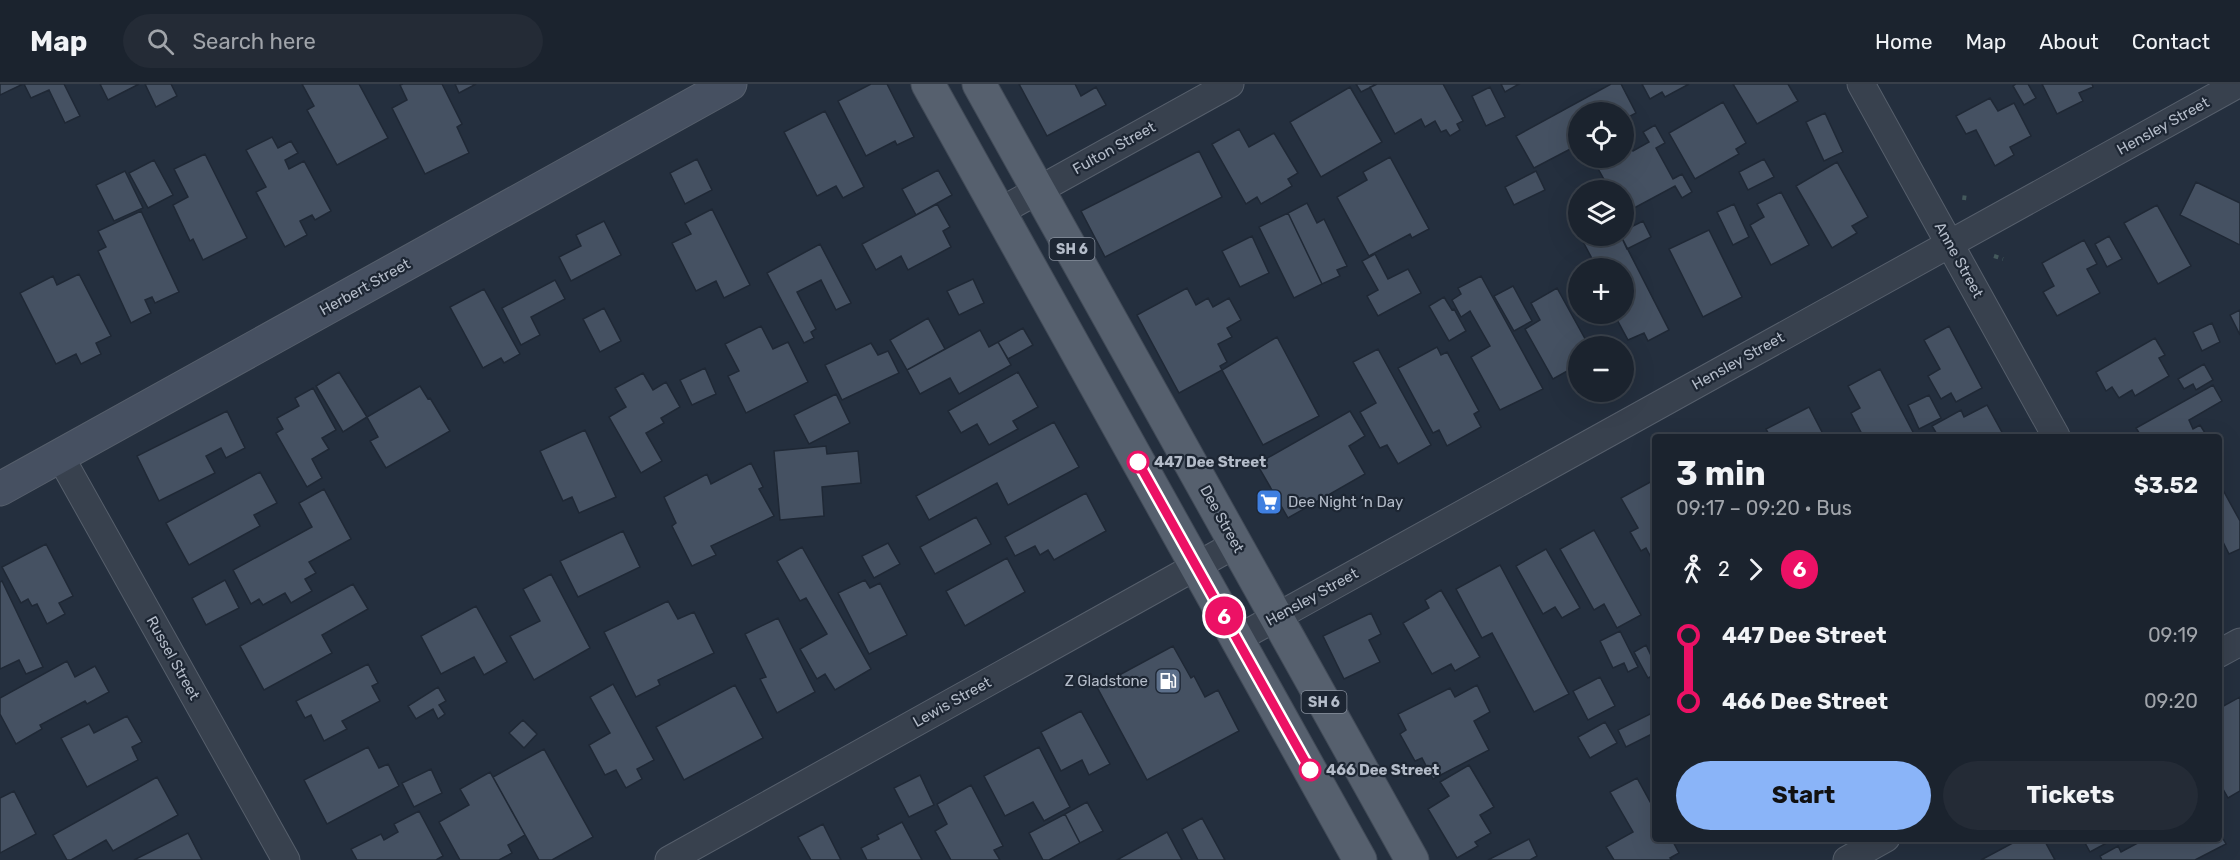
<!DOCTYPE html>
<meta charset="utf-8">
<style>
:root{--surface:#1b232e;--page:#242b36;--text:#f1f3f6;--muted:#a0a4aa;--line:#39404a;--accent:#8ab4f8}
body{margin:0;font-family:Rubik,sans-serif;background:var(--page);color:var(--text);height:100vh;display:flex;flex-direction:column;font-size:22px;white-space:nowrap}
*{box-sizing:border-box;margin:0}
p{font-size:20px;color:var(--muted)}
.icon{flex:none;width:33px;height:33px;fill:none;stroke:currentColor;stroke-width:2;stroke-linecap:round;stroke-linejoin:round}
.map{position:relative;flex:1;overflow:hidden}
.details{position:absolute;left:1652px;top:350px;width:570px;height:408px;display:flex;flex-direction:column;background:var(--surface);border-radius:6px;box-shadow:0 6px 24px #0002,0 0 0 2px var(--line)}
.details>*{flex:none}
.badge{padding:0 12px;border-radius:20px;font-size:21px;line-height:39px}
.tools{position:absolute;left:1568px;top:18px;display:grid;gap:12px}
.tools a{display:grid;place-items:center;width:66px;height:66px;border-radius:50%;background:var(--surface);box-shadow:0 6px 24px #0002,0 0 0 2px var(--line);font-size:30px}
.map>.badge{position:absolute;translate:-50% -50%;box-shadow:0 0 0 3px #fff}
.legs{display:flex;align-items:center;gap:9px;height:66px;padding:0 24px;font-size:20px}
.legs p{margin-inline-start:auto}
.headline{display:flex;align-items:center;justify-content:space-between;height:102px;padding:0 24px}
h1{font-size:33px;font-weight:700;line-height:45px}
.cta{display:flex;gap:12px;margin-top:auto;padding:12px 24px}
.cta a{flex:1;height:69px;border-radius:36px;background:var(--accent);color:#111;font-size:24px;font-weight:700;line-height:69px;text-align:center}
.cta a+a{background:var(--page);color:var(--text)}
ul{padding:0 24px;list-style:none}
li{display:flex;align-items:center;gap:21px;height:66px;font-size:22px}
li i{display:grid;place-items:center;width:9px;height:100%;margin:0 8px;background:currentColor}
li i::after{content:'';width:15px;height:15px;margin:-8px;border:4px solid;border-radius:50%;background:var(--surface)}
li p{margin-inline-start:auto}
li:first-child i{background:linear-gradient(#0000 50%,currentColor 0)}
li:last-child i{background:linear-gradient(currentColor 50%,#0000 0)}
header{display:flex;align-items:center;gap:36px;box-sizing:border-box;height:84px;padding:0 30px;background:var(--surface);border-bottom:2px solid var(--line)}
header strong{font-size:28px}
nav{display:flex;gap:33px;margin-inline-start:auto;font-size:21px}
.search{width:420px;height:54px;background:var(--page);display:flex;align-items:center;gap:15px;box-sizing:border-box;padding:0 21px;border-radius:33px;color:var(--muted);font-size:22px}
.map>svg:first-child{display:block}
</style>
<header>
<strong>Map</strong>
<div class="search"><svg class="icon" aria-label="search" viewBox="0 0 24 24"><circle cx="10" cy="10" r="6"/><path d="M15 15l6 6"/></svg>Search here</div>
<nav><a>Home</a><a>Map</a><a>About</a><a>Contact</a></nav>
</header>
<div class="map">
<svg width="2240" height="776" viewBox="0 0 2240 776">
<rect width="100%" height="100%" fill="#242f3e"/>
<path fill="#455162" stroke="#1f2835" stroke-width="1.5" d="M0,0H23L0,11Z
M24,0H64L80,32L65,39L49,6L31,14Z
M100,0H139L108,16Z
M145,0H171L177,12L156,23Z
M302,0H359L388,54L337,81L307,26L314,22Z
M403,0H442L462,40L457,43L469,69L425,90L392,24L407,16L400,1Z
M455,0H476L459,9Z
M871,0H887L914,53L897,61L895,57L866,72L838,17Z
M1019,0H1075L1081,12L1096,3L1106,21L1047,52Z
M1356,0H1377L1361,8Z
M1377,0H1443L1463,37L1457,40L1460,46L1450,52L1446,46L1441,48L1435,37L1425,43L1421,35L1395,50L1370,3Z
M1501,0H1519L1505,8Z
M1611,0H1621L1636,29L1623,36V28H1578V61L1534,84L1516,52Z
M1642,0H1689L1665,13L1662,8L1650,15Z
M1733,0H1788L1798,17L1757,40Z
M2016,0H2028L2036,14L2024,21L2013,2Z
M2042,0H2092L2093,3L2079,9L2083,17L2057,30Z
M1350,3L1382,58L1321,93L1290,38Z
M1490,3L1505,33L1486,42L1472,12Z
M1990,14L1998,27L2014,19L2031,52L2010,63L2014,71L1995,82L1976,46L1966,50L1956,32Z
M1723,18L1746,59L1736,65L1739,70L1695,95L1669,49Z
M825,27L864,103L843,114L836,102L817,112L784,48Z
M1825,29L1843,68L1824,77L1806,38Z
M1655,41L1665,59L1656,64L1673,95L1682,90L1692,108L1682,114L1675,102L1623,130V106H1610L1596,81L1609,74H1623V66L1630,62L1633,67L1649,58L1643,48Z
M1239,45L1249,63L1274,49L1298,89L1288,95L1292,102L1261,120L1257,113L1246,120L1212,60Z
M272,53L278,64L291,57L298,69L285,76L289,85L304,77L331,127L315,136L312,131L300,137L307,151L285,163L256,108L266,103L246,66Z
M1199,67L1222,113L1105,173L1081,127Z
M205,70L247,154L203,176L193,155L190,157L173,121L188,113L174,85Z
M1390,73L1429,145L1412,154L1410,150L1369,172L1337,113L1367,96L1363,88Z
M697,75L712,106L685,120L670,89Z
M1764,75L1774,93L1748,106L1739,88Z
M154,76L173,111L148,124L129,89Z
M1837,78L1868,133L1852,142L1857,149L1832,164L1796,102Z
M938,86L952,111L916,131L902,105Z
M125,87L143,124L114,137L96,101Z
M1536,87L1545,106L1514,121L1505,103Z
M2196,98L2240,119V161L2180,131Z
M1781,108L1809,161L1771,181L1750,141L1764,133L1757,120Z
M1307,119L1317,139L1324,135L1347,182L1337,186L1340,192L1322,200L1288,129Z
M937,120L950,143L943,147L951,163L908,186L901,172L876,186L862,160Z
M1734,120L1749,153L1733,161L1717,128Z
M2157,121L2191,182L2158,200L2124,139Z
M712,125L750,201L724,214L716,197L696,207L672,159L691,150L685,139Z
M141,127L179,208L155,219L152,213L145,216L151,229L131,239L98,167L106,163L98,147Z
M1288,129L1322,200L1294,214L1259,143Z
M604,137L621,171L571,197L559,173L581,162L576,151Z
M1643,137L1651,153L1627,165L1621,152H1623V147Z
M1709,146L1742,213L1703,233L1669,165Z
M1252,152L1269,189L1240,203L1222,167Z
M1580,152H1621L1669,246L1648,257L1644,249L1628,256L1614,230H1623V184H1607L1606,182L1597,184Z
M2109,152L2122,175L2107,183L2095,160Z
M2084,156L2097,180L2087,185L2100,209L2057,232L2043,208L2054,202L2042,179Z
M820,160L851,219L836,226L821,196L797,208L816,245L811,248L814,254L804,259L767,189Z
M1375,170L1388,195L1408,185L1421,209L1378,232L1367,212L1378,206L1362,177Z
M79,190L111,252L96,259L101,270L81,280L76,270L56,280L20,209L53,192L57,201Z
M1481,192L1543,305L1500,326L1471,273L1490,262L1470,227L1461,233L1452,216L1461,210L1458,204Z
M973,195L984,219L959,231L947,207Z
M555,196L565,215L531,233L540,251L521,261L502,224Z
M1513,202L1532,237L1514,247L1494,212Z
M1187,204L1196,221L1208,214L1213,223L1229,214L1241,236L1227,244L1232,253L1218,260L1227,278L1220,282L1222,286L1179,309L1137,231Z
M1557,204L1589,262H1578V281L1553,295L1525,245L1540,236L1531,219Z
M484,205L520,270L504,279L501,274L483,284L450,223Z
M1444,213L1452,226L1454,225L1466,247L1449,257L1429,222Z
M604,224L621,257L600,268L583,235Z
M2240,226V251L2230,231Z
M928,234L945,265L907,286L890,256Z
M2212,239L2220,258L2202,267L2193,248Z
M761,242L773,265L788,258L808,298L746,329L728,292L739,287L725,260Z
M1949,242L1982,304L1956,318L1951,309L1941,315L1928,292L1940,285L1924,256Z
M1023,244L1033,261L1008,275L998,258Z
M980,246L989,263L998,258L1011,281L959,310L950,294L920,310L907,286Z
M1277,253L1319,332L1263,361L1222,286Z
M2155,254L2165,271L2159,274L2169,292L2135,312L2132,306L2119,314L2112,303L2106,307L2096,288Z
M871,259L878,271L888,267L899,289L842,316L825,281Z
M1437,263L1441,271L1447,268L1479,327L1474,330L1481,343L1447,362L1439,346L1433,349L1398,284Z
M1378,265L1431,361L1398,380L1387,361L1380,364L1360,328L1376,319L1353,278Z
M2204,280L2213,296L2196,306L2193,300L2184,305L2178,295Z
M705,284L716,310L692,321L680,296Z
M1880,285L1915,352H1863L1851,329L1860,324L1848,302Z
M339,288L367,333L343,348L316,302Z
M1018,288L1038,323L1013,337L1018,345L989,361L977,340L961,349L948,327Z
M643,289L653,306L666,298L680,323L661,334L664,339L646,349L662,377L641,389L609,333L626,323L615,304Z
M2213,301L2222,317L2189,336L2193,345L2200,341L2207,352H2141L2136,344Z
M420,302L428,315L430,314L450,347L386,384L370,357L378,353L367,333Z
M313,304L336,346L322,354L329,365L312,375L322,394L307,403L276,349L283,345L277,334L299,322L295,314Z
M836,310L850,339L809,360L794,331Z
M1929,311L1941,334L1919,345L1908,321Z
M1987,321L2004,352H1938L1932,342L1961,326L1964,333Z
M1809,323L1824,352H1770L1766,345Z
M227,327L245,364L226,374L221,364L206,372L215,389L159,417L137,372Z
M1350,327L1365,352L1349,362L1365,390L1288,434L1257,380Z
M1054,338L1079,383L1008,421L997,399L929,436L916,412Z
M585,346L616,413L579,429L572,413L563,417L540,367Z
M826,362L827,370L858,367L861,399L822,403L824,432L780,436L774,367Z
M751,379L763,403L759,405L774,432L711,462L716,471L692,482L672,442L676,439L664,413L707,390L711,400Z
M260,388L277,419L254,431L260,442L189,481L166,439Z
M1654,396V479L1646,464L1641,467L1630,448L1638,444L1621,414Z
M2218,397L2240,437V465L2229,470L2223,458L2218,461Z
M324,405L351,455L309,478L316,489L305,495L312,507L291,519L285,509L263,521L259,515L251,520L233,486L312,443L299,419Z
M1086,409L1106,447L1054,476L1048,466L1040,471L1035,462L1015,472L1005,453Z
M976,433L991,460L935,490L920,463Z
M1594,446L1641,531L1617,544L1604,520L1594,526L1560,465Z
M623,447L640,483L578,513L560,477Z
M888,459L900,480L874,494L862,472Z
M46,460L73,512L59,519L65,530L47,540L37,520L32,522L28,515L21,519L2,483Z
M802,463L871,585L835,606L825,590L817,595L800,565L827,550L806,514L800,517L777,477Z
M1546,465L1580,524L1562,534L1555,523L1543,530L1516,482Z
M1007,474L1025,508L965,542L946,507Z
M1500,481L1569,610L1534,628L1492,549L1482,554L1456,505Z
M551,490L590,564L534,596L510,552L540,537L523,505Z
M225,496L239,524L206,541L192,514Z
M865,496L870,504L880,499L907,551L869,570L838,509Z
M2,497L43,583L26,590L19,576L0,585V498Z
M353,500L368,525L322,551L332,569L264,606L240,562Z
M1441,506L1480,573L1455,587L1451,580L1432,590L1403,539L1429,524L1425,516Z
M668,517L678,535L694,528L714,569L658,596L660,601L636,613L604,548Z
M476,522L507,578L484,591L474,573L441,590L421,552Z
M1371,529L1381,550L1369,556L1380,578L1344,595L1323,552Z
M778,534L815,608L777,629L760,595L766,593L745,550Z
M1620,547L1638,583L1628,588L1624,579L1613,584L1600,557Z
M1646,561L1654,578V591L1648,594L1634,568Z
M1173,562L1191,594L1194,592L1205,613L1218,606L1239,647L1147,696L1097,603Z
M67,577L75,593L95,582L109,608L87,620L85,617L40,641L42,645L16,660L0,630V614Z
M368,580L378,599L372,602L380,617L342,637L347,645L324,657L311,631L305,634L296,617Z
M1600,593L1615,622L1588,636L1573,607Z
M613,600L654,676L637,685L642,695L626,704L616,686L605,691L589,661L610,649L590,613Z
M735,601L763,654L684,696L656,643Z
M1477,601L1490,628L1474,637L1489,666L1433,695L1422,674L1415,677L1400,650L1406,646L1398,630L1450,604L1455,613Z
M438,603L446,617L439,621L445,630L438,635L433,625L416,635L408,622Z
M2240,613V707L2228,714L2218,696V625Z
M1081,627L1110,680L1089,691L1082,676L1061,687L1041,648Z
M1652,629L1654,634V649L1626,663L1618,646Z
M127,632L142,658L132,663L138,676L87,703L61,654L89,640L94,649Z
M523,636L537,650L524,664L509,649Z
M1605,638L1617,659L1590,674L1578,653Z
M368,663L379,684L388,680L399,702L327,740L304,696Z
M1039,663L1070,723L1044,737L1033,718L1005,732L984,692Z
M544,665L593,753L552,776H539L493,693Z
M1469,681L1494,723L1480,731L1491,749L1475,758L1478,762L1457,774L1428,725L1449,712L1440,698Z
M431,685L442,709L414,723L402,699Z
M490,688L525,751L508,761L512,769L499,776H460L439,738L469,721L460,705Z
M920,691L934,721L909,733L894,704Z
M157,693L178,731L113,767L106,756L71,776H67L53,751Z
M1637,694L1654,725V754H1671L1679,769L1670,774L1672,776H1614L1606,763L1633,748L1610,708Z
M971,701L1003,762L994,766L1000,776H951L935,747L947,740L937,720Z
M14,707L36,750L0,769V714Z
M1087,718L1103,747L1080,759L1065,730Z
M419,727L443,772L436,776H357L351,765L381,750L384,756L398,748L394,740Z
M1065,730L1080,759L1049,776H1043L1029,749Z
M1202,734L1225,776H1198L1182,745Z
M902,738L922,776H867L861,764L879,755L877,751Z
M823,740L841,776H811L798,753Z
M2218,746L2226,760L2195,776H2102L2100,772L2118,762L2121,768L2147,754H2218Z
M1167,748L1182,776H1117Z
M188,749L202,776H134Z
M2022,754H2043L2055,776H1981Z
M2089,754H2114V755L2090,768L2084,757Z
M1529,755L1537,772L1530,776H1488Z"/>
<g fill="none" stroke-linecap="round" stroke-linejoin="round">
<g stroke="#565f6c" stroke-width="29">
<path id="minor" d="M1861,0L2056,352
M999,128L1230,0
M60,372L286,776
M1237,555L2238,0
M2218,570L2240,558
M669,776L1236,460
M1847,776L1886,754"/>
</g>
<g stroke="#565f6c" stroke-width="35">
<path id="secondary" d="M0,405L730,0"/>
</g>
<g stroke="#414a57" stroke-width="35">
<path id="primary" d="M928,0L1360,776
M979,0L1412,776"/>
</g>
<path stroke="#44595c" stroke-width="4" stroke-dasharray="4.5 4.5" stroke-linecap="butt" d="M1964,116L1965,109
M1994,172L2003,175"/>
<use href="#minor" stroke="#38414e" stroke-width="27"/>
<use href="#secondary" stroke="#465061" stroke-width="33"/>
<use href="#primary" stroke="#56606e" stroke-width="33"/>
</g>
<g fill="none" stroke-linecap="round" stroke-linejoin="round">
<g stroke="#fff" stroke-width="14">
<path id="line-1" d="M1138,378L1310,686"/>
</g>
<use href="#line-1" stroke="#ec1165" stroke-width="9"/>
</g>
<defs>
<g id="supermarket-square" transform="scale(1.35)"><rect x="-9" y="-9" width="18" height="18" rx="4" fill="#3f7fe0" stroke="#1d2633"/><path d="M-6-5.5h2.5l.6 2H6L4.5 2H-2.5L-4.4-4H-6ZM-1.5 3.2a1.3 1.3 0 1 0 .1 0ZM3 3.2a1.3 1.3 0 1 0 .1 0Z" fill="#fff"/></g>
<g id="fuel-square" transform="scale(1.35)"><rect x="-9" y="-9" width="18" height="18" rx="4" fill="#5c6f8a" stroke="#1d2633"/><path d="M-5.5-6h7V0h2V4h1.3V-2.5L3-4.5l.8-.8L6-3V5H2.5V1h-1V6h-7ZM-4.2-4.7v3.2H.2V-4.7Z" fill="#fff"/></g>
</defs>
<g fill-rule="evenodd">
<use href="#supermarket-square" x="1269" y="418"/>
<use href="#fuel-square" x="1168" y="597"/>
</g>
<g fill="#fff" stroke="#ec1165" stroke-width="3">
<circle cx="1138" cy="378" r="10"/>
<circle cx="1310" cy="686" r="10"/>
</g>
<g text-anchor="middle" stroke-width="4.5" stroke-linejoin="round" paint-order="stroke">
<g fill="#1d2633" stroke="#878f9c" stroke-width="1.5">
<rect x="1049.5" y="154" width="45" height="22" rx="4.5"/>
<rect x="1301.5" y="607" width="45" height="22" rx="4.5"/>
</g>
<g font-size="14" font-weight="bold" fill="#b4bcc9">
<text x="1072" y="170">SH 6</text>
<text x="1324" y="623">SH 6</text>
</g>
<g font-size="15" fill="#b4bcc9" stroke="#1d2633">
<text transform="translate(2163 42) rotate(-29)" y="5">Hensley Street</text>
<text transform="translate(1114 64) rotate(-29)" y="5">Fulton Street</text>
<text transform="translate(1959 176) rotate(61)" y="5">Anne Street</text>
<text transform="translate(365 203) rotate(-29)" y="5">Herbert Street</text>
<text transform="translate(1738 277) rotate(-29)" y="5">Hensley Street</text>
<text transform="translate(1222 435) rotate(61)" y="5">Dee Street</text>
<text transform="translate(1312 513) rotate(-29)" y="5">Hensley Street</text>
<text transform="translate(173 574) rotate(61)" y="5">Russel Street</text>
<text transform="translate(952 618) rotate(-29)" y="5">Lewis Street</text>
</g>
<g font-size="15" font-weight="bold" fill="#b4bcc9" stroke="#1d2633" text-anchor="start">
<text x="1154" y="383">447 Dee Street</text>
<text x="1326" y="691">466 Dee Street</text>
</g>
<g font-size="15" fill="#b4bcc9" stroke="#1d2633" text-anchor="start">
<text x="1288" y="423">Dee Night ‘n Day</text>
<text x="1148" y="602" text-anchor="end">Z Gladstone</text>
</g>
</g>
</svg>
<div class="tools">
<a><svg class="icon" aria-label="locate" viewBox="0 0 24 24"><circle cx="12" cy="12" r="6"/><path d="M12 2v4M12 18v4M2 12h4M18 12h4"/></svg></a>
<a><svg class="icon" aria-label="layers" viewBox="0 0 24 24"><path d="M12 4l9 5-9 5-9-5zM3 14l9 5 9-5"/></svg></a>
<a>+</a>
<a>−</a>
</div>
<b class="badge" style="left:1224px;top:532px;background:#ec1165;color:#fff">6</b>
<section class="details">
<div class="headline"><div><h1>3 min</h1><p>09:17 – 09:20 · Bus</p></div><b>$3.52</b></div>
<div class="legs"><svg class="icon" aria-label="walk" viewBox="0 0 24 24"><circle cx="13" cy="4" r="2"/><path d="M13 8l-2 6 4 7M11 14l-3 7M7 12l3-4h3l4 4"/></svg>2<svg class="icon" aria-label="forward" viewBox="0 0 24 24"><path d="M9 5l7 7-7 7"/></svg><b class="badge" style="background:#ec1165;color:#fff">6</b></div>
<ul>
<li><i style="color:#ec1165"></i><b>447 Dee Street</b><p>09:19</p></li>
<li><i style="color:#ec1165"></i><b>466 Dee Street</b><p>09:20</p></li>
</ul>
<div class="cta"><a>Start</a><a>Tickets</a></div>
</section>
</div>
